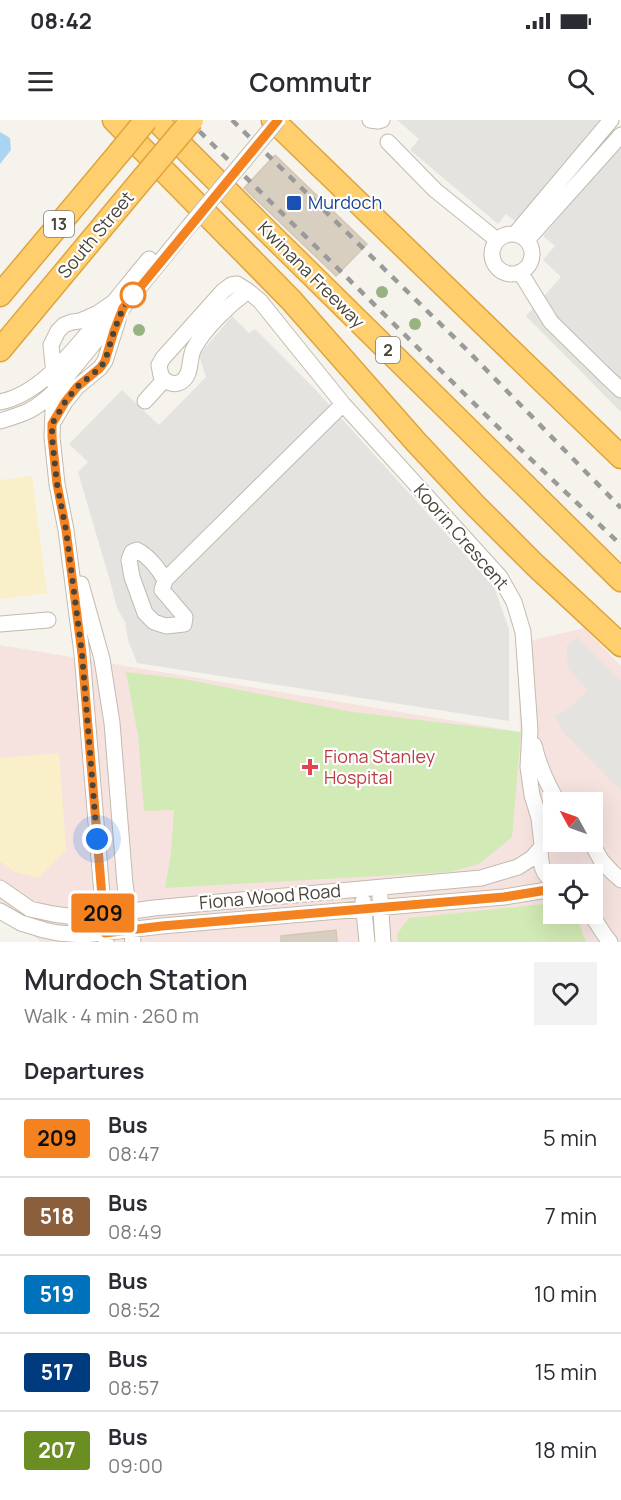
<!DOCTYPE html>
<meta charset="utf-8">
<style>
:root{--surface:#fff;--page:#f2f2f3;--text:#2b2b33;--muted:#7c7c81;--line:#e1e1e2}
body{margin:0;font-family:Manrope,sans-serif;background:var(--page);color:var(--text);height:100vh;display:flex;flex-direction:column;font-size:22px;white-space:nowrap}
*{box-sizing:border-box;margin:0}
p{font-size:20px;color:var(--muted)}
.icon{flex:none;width:33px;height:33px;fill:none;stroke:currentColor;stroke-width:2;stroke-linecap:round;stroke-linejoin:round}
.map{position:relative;height:822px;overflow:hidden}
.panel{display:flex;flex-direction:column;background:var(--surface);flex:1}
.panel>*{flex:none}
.badge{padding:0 12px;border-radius:4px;font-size:21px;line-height:39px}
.needle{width:39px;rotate:310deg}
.fabs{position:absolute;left:543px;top:672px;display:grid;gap:12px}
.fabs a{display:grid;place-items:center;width:60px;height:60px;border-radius:0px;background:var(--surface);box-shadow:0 6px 24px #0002;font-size:30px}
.you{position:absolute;width:30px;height:30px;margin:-15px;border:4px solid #fff;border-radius:50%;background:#1a73e8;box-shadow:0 0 0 9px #1a73e833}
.map>.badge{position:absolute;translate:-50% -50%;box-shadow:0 0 0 3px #fff}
h2{padding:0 24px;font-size:22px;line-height:54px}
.round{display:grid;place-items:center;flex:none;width:63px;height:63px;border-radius:0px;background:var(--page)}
.head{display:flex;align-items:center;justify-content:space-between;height:102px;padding:0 24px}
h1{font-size:28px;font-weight:600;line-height:45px}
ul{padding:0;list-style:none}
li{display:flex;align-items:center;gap:18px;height:78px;padding:0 24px;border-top:2px solid var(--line)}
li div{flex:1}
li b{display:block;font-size:22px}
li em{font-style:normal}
li .badge{min-width:66px;font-weight:700;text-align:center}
.status{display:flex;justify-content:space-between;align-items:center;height:42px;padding:0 30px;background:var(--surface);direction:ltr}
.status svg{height:16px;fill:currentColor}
header{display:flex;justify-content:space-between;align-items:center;height:78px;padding:0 24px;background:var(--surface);font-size:27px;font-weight:600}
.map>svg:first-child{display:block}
</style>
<div class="status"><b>08:42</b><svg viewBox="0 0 49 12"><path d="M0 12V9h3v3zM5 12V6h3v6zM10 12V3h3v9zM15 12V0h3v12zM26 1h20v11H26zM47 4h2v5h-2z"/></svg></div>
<header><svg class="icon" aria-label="menu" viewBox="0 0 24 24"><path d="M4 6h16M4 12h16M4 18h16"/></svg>Commutr<svg class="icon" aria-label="search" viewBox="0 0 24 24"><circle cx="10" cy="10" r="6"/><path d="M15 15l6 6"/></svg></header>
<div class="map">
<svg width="621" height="822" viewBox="0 0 621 822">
<rect width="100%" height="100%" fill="#f6f3ec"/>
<path fill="#f6e3e0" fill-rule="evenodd" d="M584,508L621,546V822H41L0,789V525L520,612L517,524ZM554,682H592V722H554ZM554,754H592V794H554Z"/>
<path fill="#d2eab5" d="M126,552L184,559L352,592L521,612L512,717L479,744L449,752L165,768L171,733L174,690L144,691L138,615Z
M553,783L554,794H571L578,801L586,822H398L397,814L409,798Z"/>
<path fill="#f9efc9" d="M32,356L47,473L0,479V360Z
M59,633L66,729L39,758L15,752L0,741V638Z"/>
<path fill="#e5e3e0" d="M397,0H601L516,102L506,94L498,104L410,30L419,19Z
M618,27L621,30V292L526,196L561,157L543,140L555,126L543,116Z
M232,196L249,213L255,209L313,267L494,467L509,509V601L137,543L128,520L125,502L117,488L110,461L78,352L88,342L69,324L122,270L159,305L206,257L199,235Z
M577,517L621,561V671L561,610L555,595L566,591L588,570L568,549L566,527Z"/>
<path fill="#a9d4f2" d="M0,12L10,18L11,30L0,44Z"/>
<path fill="#d8cfc1" stroke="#d3c7b4" stroke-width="1.5" d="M275,35L367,124L336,156L244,68Z
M336,810L337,822H281V816Z"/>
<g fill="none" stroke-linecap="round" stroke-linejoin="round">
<g stroke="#c2bbae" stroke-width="17">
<path id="minor" d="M370,0L378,1L382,0
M388,22L435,70L497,120
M515,114L611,0
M492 134a20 20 0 1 1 40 0a20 20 0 1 1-40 0Z
M527,120L621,15
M520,152L551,202L606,256L621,270
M145,281L164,260
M0,282C41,274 73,230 99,200C116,180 132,159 149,139
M343,284L500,457L514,482L523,512L530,610L528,647L532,675L539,698L542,725
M55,299L65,282L77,267L100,248L105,241L118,200
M0,301C27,293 35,290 55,271L190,105
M165,460C158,448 150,437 137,430L132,432L129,440L132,457L145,493L154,502L166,506L184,504L185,497L162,470L165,460L343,284L260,181L248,171L237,164L231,165L223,171L163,238L159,245L161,256C166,262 173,266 181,262C193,254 188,239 194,228C206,207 229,185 248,171
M81,464L102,539L112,603L125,764L133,822
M0,504L48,500
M534,625C539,646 547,664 558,682
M591,722L601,740L612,752L621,760
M540,730C541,745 541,752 554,763
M0,768L30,789L53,794L82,798L154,788L481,758L518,747L532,738L550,718L554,716
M380,777L383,822
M363,781L367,822
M0,791L21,803L44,810L58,813L84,815L162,806L504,777L547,770H554
M590,794C598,803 602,813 610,822
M106,822L82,534L66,410L57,364L52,317L53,290L56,274L51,225L58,211L64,205L72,202L80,201L98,193L114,182"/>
</g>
<g stroke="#e0a43c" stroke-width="25">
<path id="highway" d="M114,0L291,180L416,322L474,384L535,445L621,525
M156,0L260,104L621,460
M273,0L621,337
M0,175L119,33
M0,230L144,57"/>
</g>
<use href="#minor" stroke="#fff" stroke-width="15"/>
<use href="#highway" stroke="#ffcf6e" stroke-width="22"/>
<path stroke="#9a9a9a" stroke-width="4.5" stroke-dasharray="8 8" stroke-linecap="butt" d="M188,0L515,324L621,425
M232,0L465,228L621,388"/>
<g stroke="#c2bbae" stroke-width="17" stroke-linecap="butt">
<path id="minor-bridge" d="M190,105L278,0"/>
</g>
<g stroke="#e0a43c" stroke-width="25" stroke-linecap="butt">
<path id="highway-bridge" d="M119,33L146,0
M144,57L192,0"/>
</g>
<use href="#minor-bridge" stroke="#fff" stroke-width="15"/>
<use href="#highway-bridge" stroke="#ffcf6e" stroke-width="22"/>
</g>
<g fill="#97b381">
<circle cx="382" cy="172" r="6"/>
<circle cx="415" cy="204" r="6"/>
<circle cx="139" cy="210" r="6"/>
</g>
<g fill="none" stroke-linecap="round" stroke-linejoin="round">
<g stroke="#fff" stroke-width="14">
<path id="line" d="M278,0L123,188L114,211L105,241L100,248L77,267L65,282L52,304V317L57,364L66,410L82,534L105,813L162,806L504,777L547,770H554"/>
</g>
<use href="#line" stroke="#f58220" stroke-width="9"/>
<path stroke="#4b4439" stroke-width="6" stroke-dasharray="0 10.8" d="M97,719L82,534L66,410L57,364L52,317V304L65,282L77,267L100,248L105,241L114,211L123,188L136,171L133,175"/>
</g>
<rect fill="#1a4fb4" stroke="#fff" stroke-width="2" x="286" y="75" width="16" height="16" rx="3"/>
<circle fill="#fff" stroke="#f58220" stroke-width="3" cx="133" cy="175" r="12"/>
<path fill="#e0444e" stroke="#fff" stroke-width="2" d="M307 638h6v6h6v6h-6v6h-6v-6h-6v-6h6z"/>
<g text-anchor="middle" stroke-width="4.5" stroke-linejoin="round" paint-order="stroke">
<g fill="#fff" stroke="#817c74" stroke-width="1.5">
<rect x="44" y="91" width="30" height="26" rx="4.5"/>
<rect x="376" y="217" width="24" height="26" rx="4.5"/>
</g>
<g font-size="16" font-weight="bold" fill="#4b4439">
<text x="59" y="110">13</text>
<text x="388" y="236">2</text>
</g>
<g font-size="18" fill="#164399" stroke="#fff" text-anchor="start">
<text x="308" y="89">Murdoch</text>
</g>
<g font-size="18" fill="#4b4439" stroke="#fff">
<text transform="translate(96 115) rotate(-50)" y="6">South Street</text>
<text transform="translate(311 155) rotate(45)" y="6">Kwinana Freeway</text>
<text transform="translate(461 417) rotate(49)" y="6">Koorin Crescent</text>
<text transform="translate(270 777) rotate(-5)" y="6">Fiona Wood Road</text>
</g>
<g font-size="18" fill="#be3a42" stroke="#fff" text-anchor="start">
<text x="324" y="643">Fiona Stanley<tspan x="324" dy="21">Hospital</tspan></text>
</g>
</g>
</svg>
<div class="fabs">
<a><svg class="needle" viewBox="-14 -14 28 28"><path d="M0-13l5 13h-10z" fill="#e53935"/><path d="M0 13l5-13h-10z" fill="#7c7c81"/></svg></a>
<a><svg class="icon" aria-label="locate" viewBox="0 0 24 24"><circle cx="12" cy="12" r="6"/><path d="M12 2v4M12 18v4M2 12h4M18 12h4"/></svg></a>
</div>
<div class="you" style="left:97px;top:719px"></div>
<b class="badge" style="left:103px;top:793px;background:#f58220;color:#111">209</b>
</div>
<section class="panel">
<div class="head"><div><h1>Murdoch Station</h1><p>Walk · 4 min · 260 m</p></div><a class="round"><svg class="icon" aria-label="heart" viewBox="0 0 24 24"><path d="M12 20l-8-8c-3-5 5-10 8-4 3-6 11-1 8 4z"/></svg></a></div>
<h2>Departures</h2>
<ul>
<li><span class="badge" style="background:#f58220;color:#111">209</span><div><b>Bus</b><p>08:47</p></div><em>5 min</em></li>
<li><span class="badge" style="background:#8b5e3c;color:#fff">518</span><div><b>Bus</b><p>08:49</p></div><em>7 min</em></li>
<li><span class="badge" style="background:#0072bc;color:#fff">519</span><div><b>Bus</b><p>08:52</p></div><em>10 min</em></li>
<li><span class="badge" style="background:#003b80;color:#fff">517</span><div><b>Bus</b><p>08:57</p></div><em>15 min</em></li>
<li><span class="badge" style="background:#6b8e23;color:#fff">207</span><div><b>Bus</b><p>09:00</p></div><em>18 min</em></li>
</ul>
</section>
